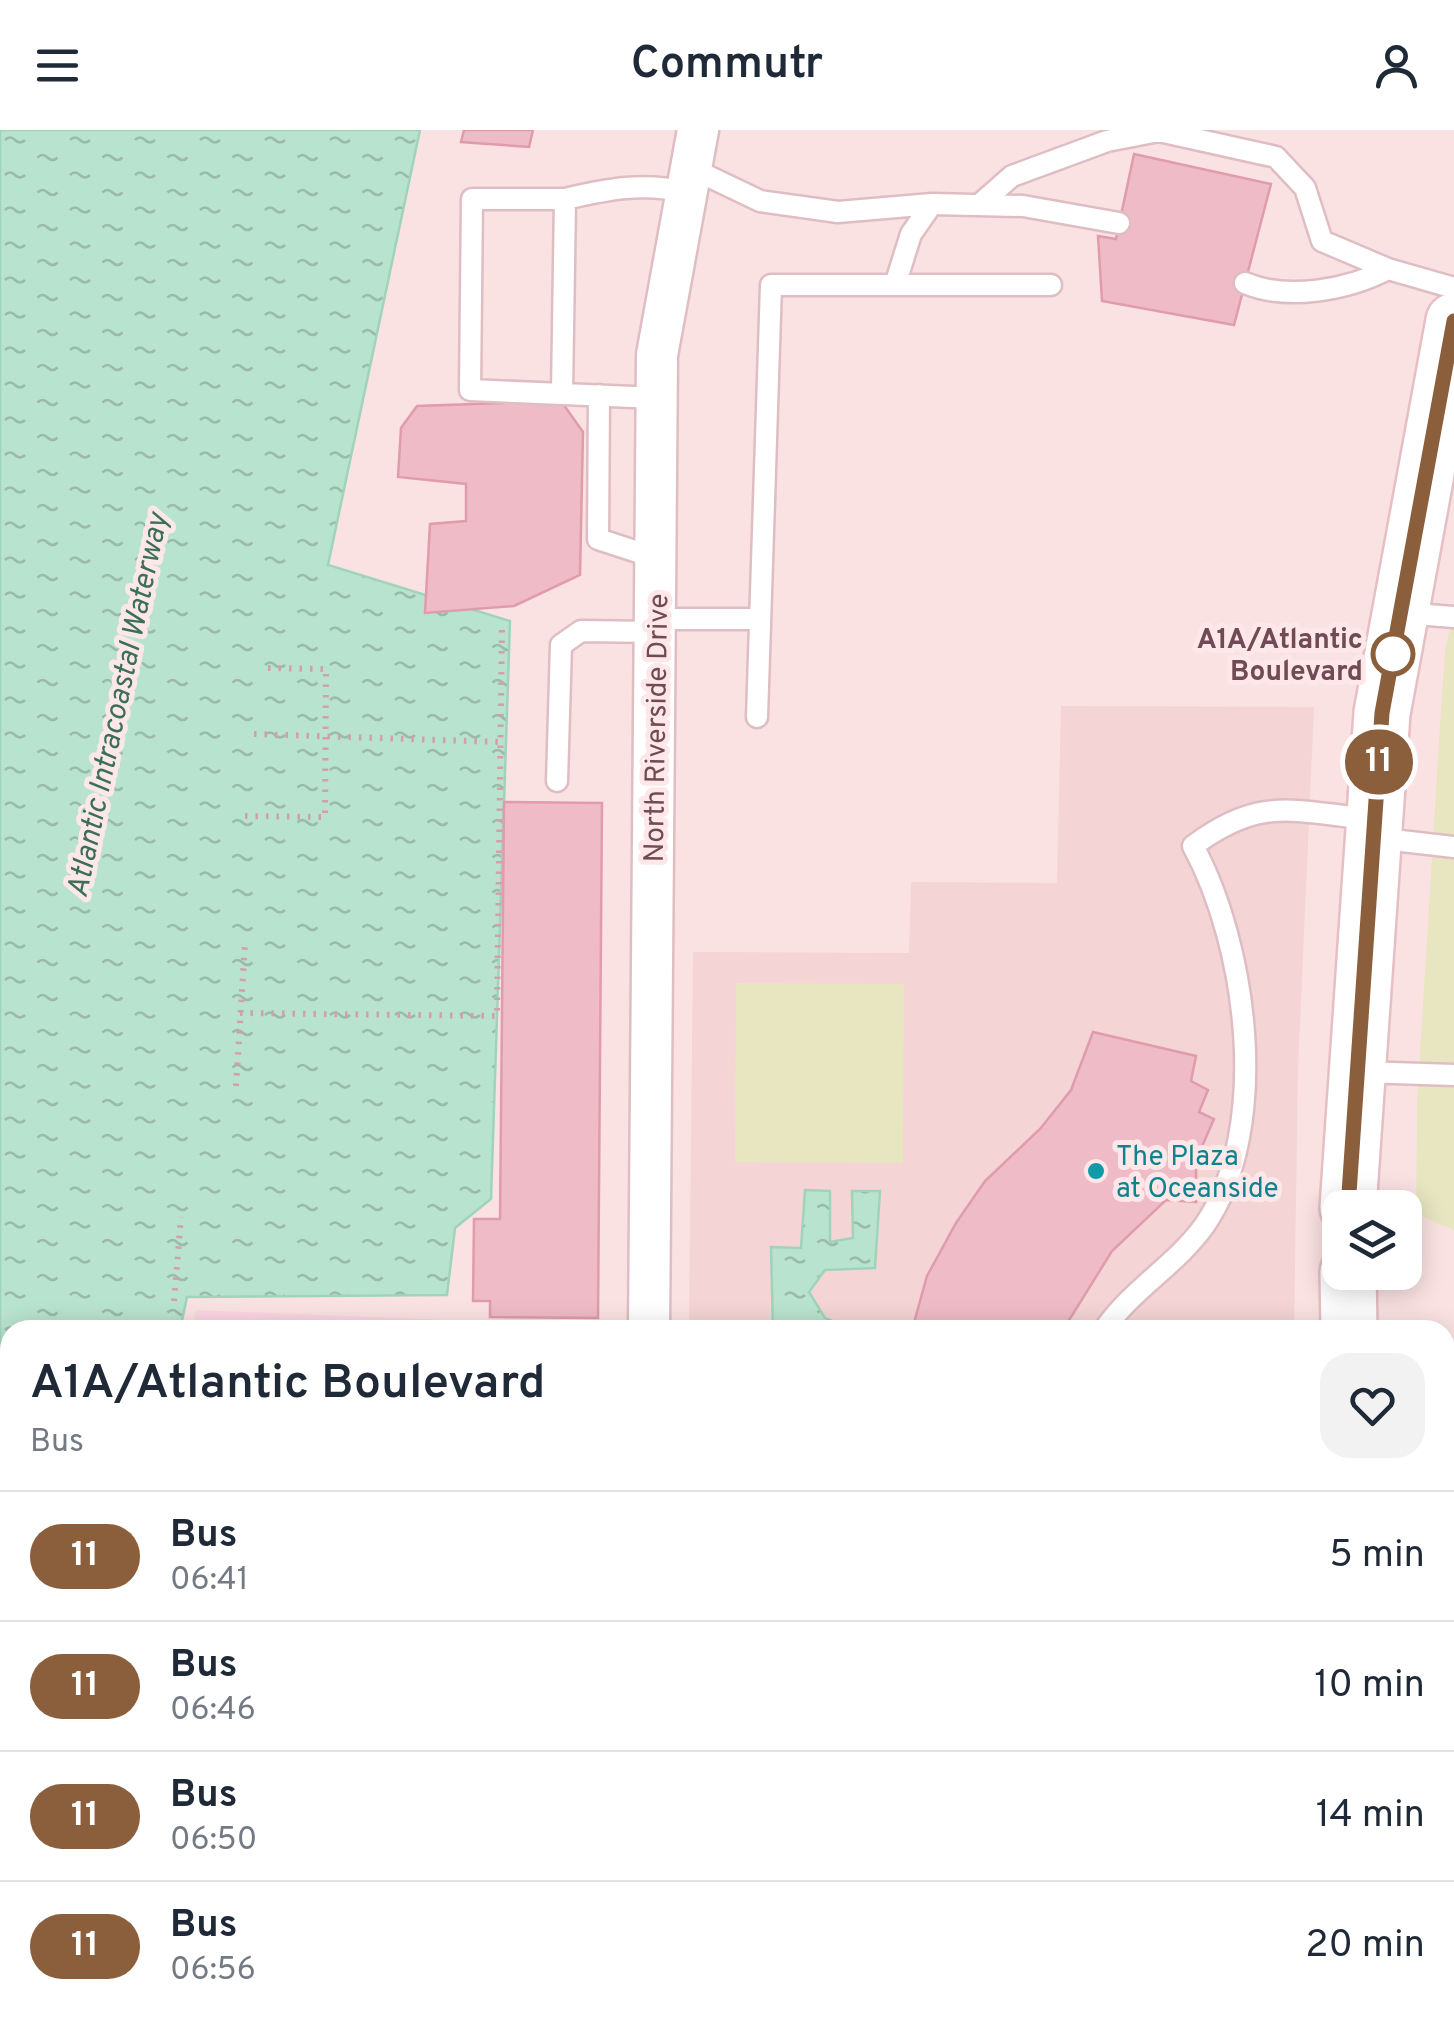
<!DOCTYPE html>
<style>
:root{--surface:#fff;--page:#f2f2f3;--text:#1f2937;--muted:#747a83;--line:#e0e1e3}
body{margin:0;font-family:Overpass,sans-serif;background:var(--page);color:var(--text);height:100vh;display:flex;flex-direction:column;font-size:38px;white-space:nowrap}
*{box-sizing:border-box;margin:0}
p{font-size:32px;color:var(--muted)}
.icon{flex:none;width:55px;height:55px;fill:none;stroke:currentColor;stroke-width:2;stroke-linecap:round;stroke-linejoin:round}
.map{position:relative;flex:1;overflow:hidden}
.drawer{position:absolute;left:0px;top:1190px;width:1455px;height:712px;display:flex;flex-direction:column;background:var(--surface);border-radius:30px 30px 0 0;box-shadow:0 5px 25px #0003}
.drawer>*{flex:none}
.badge{padding:0 20px;border-radius:32px;font-size:35px;line-height:65px}
.tools{position:absolute;left:1322px;top:1060px;display:grid;gap:20px}
.tools a{display:grid;place-items:center;width:100px;height:100px;border-radius:20px;background:var(--surface);box-shadow:0 5px 25px #0003;font-size:50px}
.map>.badge{position:absolute;translate:-50% -50%;box-shadow:0 0 0 5px #fff}
.round{display:grid;place-items:center;flex:none;width:105px;height:105px;border-radius:30px;background:var(--page)}
.headline{display:flex;align-items:center;justify-content:space-between;height:170px;padding:0 30px}
h1{font-size:48px;font-weight:600;line-height:75px}
ul{padding:0;list-style:none}
li{display:flex;align-items:center;gap:30px;height:130px;padding:0 30px;border-top:2px solid var(--line)}
li div{flex:1}
li b{display:block;font-size:38px}
li em{font-style:normal}
li .badge{min-width:110px;font-weight:700;text-align:center}
header{display:flex;justify-content:space-between;align-items:center;height:130px;padding:0 30px;background:var(--surface);font-size:45px;font-weight:600}
.map>svg:first-child{display:block}
</style>
<header><svg class="icon" aria-label="menu" viewBox="0 0 24 24"><path d="M4 6h16M4 12h16M4 18h16"/></svg>Commutr<svg class="icon" aria-label="person" viewBox="0 0 24 24"><circle cx="12" cy="8" r="4"/><path d="M4 21q1-7 8-7t8 7"/></svg></header>
<div class="map">
<svg width="1454" height="1901" viewBox="0 0 1454 1901">
<defs>
<pattern id="water-ripples" width="26" height="14" patternUnits="userSpaceOnUse" patternTransform="scale(2.5)"><rect width="26" height="14" fill="#b8e3ce"/><path d="M2 4q2-2 4 0t4 0M15 11q2-2 4 0t4 0" fill="none" stroke="#9abaaa"/></pattern>
</defs>
<rect width="100%" height="100%" fill="#fbe2e2"/>
<path fill="#f4d4d5" d="M1061,576L1314,577L1298,940L1294,1200H689L693,822L909,823L911,752L1057,753Z
M47,1892H290V1893L289,1901H57L46,1899Z"/>
<path fill="#fad6e2" d="M196,1180L619,1197V1200H192Z
M1445,1581H1454V1870L1445,1869Z
M672,1892L1266,1893L1265,1901H671Z"/>
<path fill="#e7e6c1" d="M1454,480V1100L1416,1084L1417,973L1441,579L1445,521Z
M736,853L904,854L903,1033L735,1032Z"/>
<path fill="url(#water-ripples)" stroke="#9fd4bb" stroke-width="2.5" d="M0,0H420L328,435L510,491L491,1069L455,1098L447,1165L187,1167L180,1200H10V1892L39,1893L37,1901H0Z
M805,1060L830,1061V1112L853,1108L852,1061H880L875,1138L825,1140L809,1162L825,1188L853,1200H773L771,1117L801,1118Z"/>
<path fill="#eebbc6" stroke="#e09cac" stroke-width="2.5" d="M464,0H533L529,17L461,12Z
M1134,24L1271,54L1234,195L1102,171L1098,106L1116,109Z
M561,271L583,302L580,445L514,476L425,483L430,394L466,391V354L398,347L401,298L417,276Z
M504,672L602,673L598,1188L490,1187V1171H473L474,1089H500Z
M1093,902L1196,926L1191,951L1208,960L1199,982L1214,989L1196,1030V1072L1166,1070L1112,1121L1063,1200H912L927,1146L956,1093L985,1051L1040,999L1071,960Z
M1445,1593L1454,1594V1684L1445,1683Z
M881,1892H1048V1901H881Z"/>
<g fill="none" stroke-linecap="round" stroke-linejoin="round">
<g stroke="#debec3" stroke-width="25">
<path id="lane" d="M691,38L760,71L838,82L932,74L1023,76L1119,93
M565,69C608,59 643,52 686,62
M979,75L1012,46L1107,11L1159,1L1276,27L1305,58L1322,111L1388,139L1454,158
M1245,153C1287,171 1348,160 1388,139
M895,155L911,104L932,74
M562,264L565,69H472L470,260C532,263 594,265 656,268
M599,265L598,409L656,428
M1402,483L1454,487
M656,489H759
M757,587L771,155H1051
M557,651L561,515L581,501L656,502
M1375,708L1454,717
M1362,942L1454,945
M1104,1200C1131,1160 1176,1135 1204,1096C1272,999 1247,815 1193,716C1261,665 1294,682 1372,689
M1445,1722L1454,1723
M1445,1795L1454,1796
M1452,1879H1454
M548,1901V1892"/>
</g>
<g stroke="#debec3" stroke-width="45">
<path id="street" d="M649,1200L657,225L698,0
M1445,1498H1454
M1445,1544H1454
M346,1901L347,1892
M653,1901L654,1892"/>
</g>
<g stroke="#e5bfc4" stroke-width="60">
<path id="secondary" d="M1348,1078L1382,583L1454,191
M1348,1142L1349,1200"/>
</g>
<g stroke="#fff" stroke-width="60">
<path id="primary" d="M0,1532H10
M1316,1901L1317,1892"/>
</g>
<path stroke="#d39fab" stroke-width="6" stroke-dasharray="2.5 8" stroke-linecap="butt" d="M254,604L500,612
M245,686L325,687L326,539L267,538
M240,883L497,886L502,493
M236,956L245,814
M174,1171L181,1087"/>
<use href="#lane" stroke="#fff" stroke-width="20"/>
<use href="#street" stroke="#fff" stroke-width="40"/>
<use href="#secondary" stroke="#fff" stroke-width="55"/>
<use href="#primary" stroke="#f69e9d" stroke-width="55"/>
</g>
<g fill="none" stroke-linecap="round" stroke-linejoin="round">
<g stroke="#fff" stroke-width="22">
<path id="line" d="M1348,1078L1382,583L1454,191"/>
</g>
<use href="#line" stroke="#8b5e3c" stroke-width="15"/>
</g>
<circle fill="#fff" stroke="#8b5e3c" stroke-width="5" cx="1393" cy="524" r="20"/>
<circle fill="#0f9aa8" stroke="#fee7e8" stroke-width="4" cx="1096" cy="1041" r="10"/>
<g text-anchor="middle" stroke-width="10" stroke-linejoin="round" paint-order="stroke">
<g font-size="28" font-weight="bold" fill="#704a54" stroke="#fee7e8" text-anchor="end">
<text x="1363" y="518">A1A/Atlantic<tspan x="1363" dy="32">Boulevard</tspan></text>
</g>
<g font-size="28" fill="#704a54" stroke="#fee7e8">
<text transform="translate(655 598) rotate(-89)" y="10">North Riverside Drive</text>
</g>
<g font-size="28" fill="#0d838f" stroke="#fee7e8" text-anchor="start">
<text x="1116" y="1035">The Plaza<tspan x="1116" dy="32">at Oceanside</tspan></text>
</g>
<g font-size="30" font-style="italic" fill="#3c6f58" stroke="#fee7e8">
<text transform="translate(117 575) rotate(-78)" y="10">Atlantic Intracoastal Waterway</text>
</g>
</g>
</svg>
<div class="tools">
<a><svg class="icon" aria-label="layers" viewBox="0 0 24 24"><path d="M12 4l9 5-9 5-9-5zM3 14l9 5 9-5"/></svg></a>
</div>
<b class="badge" style="left:1379px;top:632px;background:#8b5e3c;color:#fff">11</b>
<section class="drawer">
<div class="headline"><div><h1>A1A/Atlantic Boulevard</h1><p>Bus</p></div><a class="round"><svg class="icon" aria-label="heart" viewBox="0 0 24 24"><path d="M12 20l-8-8c-3-5 5-10 8-4 3-6 11-1 8 4z"/></svg></a></div>
<ul>
<li><span class="badge" style="background:#8b5e3c;color:#fff">11</span><div><b>Bus</b><p>06:41</p></div><em>5 min</em></li>
<li><span class="badge" style="background:#8b5e3c;color:#fff">11</span><div><b>Bus</b><p>06:46</p></div><em>10 min</em></li>
<li><span class="badge" style="background:#8b5e3c;color:#fff">11</span><div><b>Bus</b><p>06:50</p></div><em>14 min</em></li>
<li><span class="badge" style="background:#8b5e3c;color:#fff">11</span><div><b>Bus</b><p>06:56</p></div><em>20 min</em></li>
</ul>
</section>
</div>
